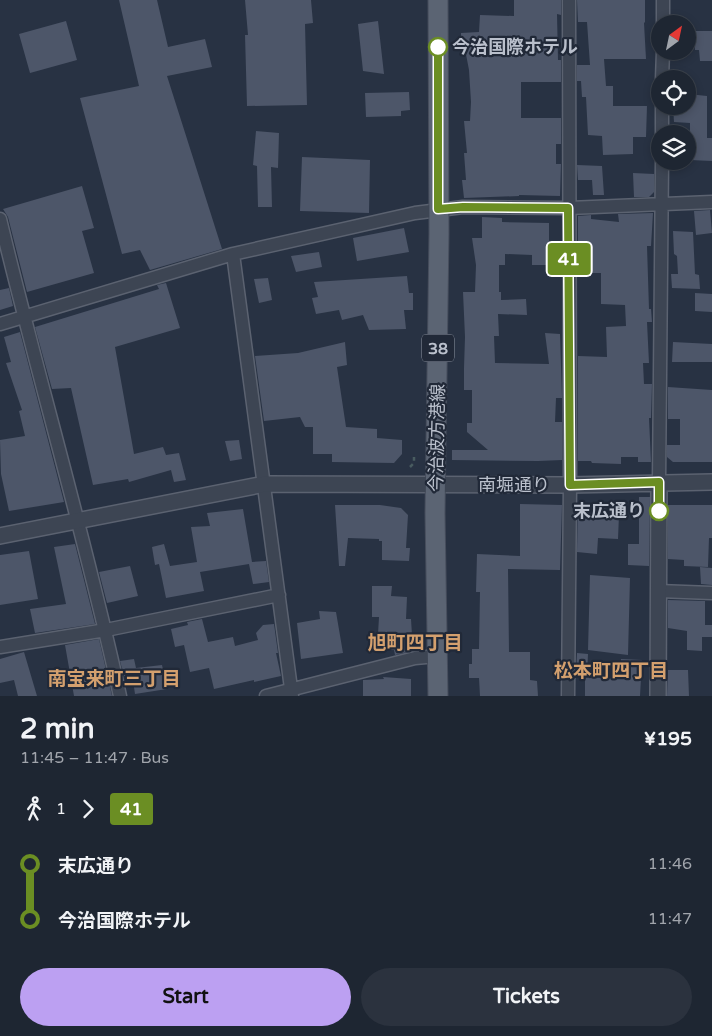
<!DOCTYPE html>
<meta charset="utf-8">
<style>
:root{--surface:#1e2632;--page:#2b323e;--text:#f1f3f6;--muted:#a1a5ac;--line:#3c434d;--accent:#bca0f2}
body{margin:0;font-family:"Varela Round","Noto Sans JP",sans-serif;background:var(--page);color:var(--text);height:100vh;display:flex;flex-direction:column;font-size:19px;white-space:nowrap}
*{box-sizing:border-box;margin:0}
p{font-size:16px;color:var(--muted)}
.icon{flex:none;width:28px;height:28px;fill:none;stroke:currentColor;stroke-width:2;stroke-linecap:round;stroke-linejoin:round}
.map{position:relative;height:696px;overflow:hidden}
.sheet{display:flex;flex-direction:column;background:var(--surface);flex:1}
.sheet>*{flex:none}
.badge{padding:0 10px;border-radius:4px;font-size:18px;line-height:32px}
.needle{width:32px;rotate:33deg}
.fabs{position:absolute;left:651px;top:15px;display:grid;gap:10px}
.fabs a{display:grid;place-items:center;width:45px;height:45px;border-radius:50%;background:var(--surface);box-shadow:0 2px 8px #0003,0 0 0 1px var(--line);font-size:25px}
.map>.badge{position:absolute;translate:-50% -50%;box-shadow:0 0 0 2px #fff}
.legs{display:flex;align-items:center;gap:8px;height:55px;padding:0 20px;font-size:16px}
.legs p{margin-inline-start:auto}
.overview{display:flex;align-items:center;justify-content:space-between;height:85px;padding:0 20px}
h1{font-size:28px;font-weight:700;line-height:38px}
.primary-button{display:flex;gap:10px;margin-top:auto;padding:10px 20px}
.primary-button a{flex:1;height:58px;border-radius:30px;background:var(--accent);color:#111;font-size:20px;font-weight:700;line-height:58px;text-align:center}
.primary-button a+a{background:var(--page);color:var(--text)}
ul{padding:0 20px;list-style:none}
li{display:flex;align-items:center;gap:18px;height:55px;font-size:19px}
li i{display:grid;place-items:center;width:8px;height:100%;margin:0 6px;background:currentColor}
li i::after{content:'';width:12px;height:12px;margin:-6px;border:4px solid;border-radius:50%;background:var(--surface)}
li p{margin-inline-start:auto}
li:first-child i{background:linear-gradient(#0000 50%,currentColor 0)}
li:last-child i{background:linear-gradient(currentColor 50%,#0000 0)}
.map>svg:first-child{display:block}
</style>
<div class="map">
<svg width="712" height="696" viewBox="0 0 712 696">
<rect width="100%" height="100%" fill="#283243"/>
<path fill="#4d5669" d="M119,0H157L168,47L205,39L212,67L167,76L222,249L150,270L140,250L122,254L80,98L139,86Z
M245,0H311L313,23L305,24L307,105L247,106L245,35H248Z
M514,0H561V15L557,14L558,60H561V82H521V118H561V144H556V164H561L560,196L519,195V196L464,198L462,180H466L464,153H467L464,121H470L471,102L469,70L464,44H461V33L479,32L480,15L514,16Z
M577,0H645V22L644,23L646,59H604L606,86H613V106H647L646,137H633V154L603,155L602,136L588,135L586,97H582L581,81H577V65H590L587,22H578Z
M66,21L77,60L30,73L19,34Z
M378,21L384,74L363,71L358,24Z
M694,31H712V61H700L699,50H695Z
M409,92L410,110L401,111V116L366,117L365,93Z
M688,94L707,96V138H712V161L690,160V123L674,122L673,106H688Z
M256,131L279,133L278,168L271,167L272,207H258L257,166L253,165Z
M302,157L370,160L369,213L300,211Z
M577,165L602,166L604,195H593L592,180H578Z
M633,173L654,174V192L649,197H634Z
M82,186L94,228L82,231L94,273L27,292L8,217L3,209Z
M710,210L712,233L696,235L694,211Z
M653,213L651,246H647L649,309H651L652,322H647L649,363H643L644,384H652L651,418H649L651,462H638V457H621V464L592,463L591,461H578V356L607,357L606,327L626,326L625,305L601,304V273H578V216L591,215V219L619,222L618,214Z
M482,217L502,218V222L549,223V265H532V255L505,254V265H499V292H501V300L526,299L527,315L498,314L499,336H494L495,363L549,364L545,333L560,334L562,398H556L555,422H562V460L538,461L452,460V450H488L467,432V423H472V390H464V368L465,337L463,292H475L476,265L472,238H482Z
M404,228L409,252L357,261L353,238Z
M673,231L693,232L695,274L699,275L700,289L672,288L671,274H678L677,256L674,254Z
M319,252L322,267L296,272L291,256Z
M407,276L409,293H413V310H404L406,329L369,330L363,315L342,320L339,310L316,314L312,298L318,297L314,282Z
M268,278L272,300L259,303L254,279Z
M166,283L180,328L115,347L134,454L163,447L166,455L179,453L186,480L174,482L171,470L129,482L128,479L93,485L71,388L52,389L35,327L159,289L157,285Z
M9,288L13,306L0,310V290Z
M695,293L712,294V312L695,311Z
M20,332L64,502L9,511L1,474L0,440L25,436L19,411L22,410L6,363L11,362L4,337Z
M345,342L347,365L337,367L346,427L377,429V438L402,440V454L394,463L332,462V454H313V427H305L300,417L264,421L255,356L298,353Z
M673,342L712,344V362H672Z
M668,387L712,390V462H673L667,457V445H680V419H668Z
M239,440L242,459L230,461L225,441Z
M639,497H650L649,566L628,565V544H639Z
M592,503L606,504L605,514L619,515L618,539L598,538L597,554L577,552L578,504L592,505Z
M520,504L562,505L560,570L508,569L509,652H530V680L537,681L538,696H480L479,678H469V664H472V649H479L480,592H476L477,554L520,556Z
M335,505H380L401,508L408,515L406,548H410L409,561L382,560V541H379V539L348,538L345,566H339Z
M668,505H712V538H709L708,567L684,566V560L668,559Z
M243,509L252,562L266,561L269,582L253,584L249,564L200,572L204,591L166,598L159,564L155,565L152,547L164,544L170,566L197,562L191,527L210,526L207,513Z
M75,544L95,624L35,633L30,609L66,604L54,547Z
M29,551L38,599L0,605V555Z
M130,566L138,596L107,603L99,572Z
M700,567L712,568V585L701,584Z
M590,575L630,578L628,655L588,650Z
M372,586H392L391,596L407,597L406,619H411L412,635L407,634V652L395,655L394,650L382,649V634H378L379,617H372Z
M668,600L705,601V625H712V637H702V651L687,650V631L668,628Z
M319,611L336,612L343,653L301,659L297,623L320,619Z
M202,619L208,642L233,637L235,646L258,640L256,633L263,625L274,624L278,653H276L281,676L254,682V680L214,689L209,668L190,672L184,645L175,647L171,629L188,625L187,622Z
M99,639L112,696H74L65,645Z
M24,652L37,696H18L14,680L0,683V659Z
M577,653L588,654L587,676H576Z
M134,659L136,668L162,665L167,689L135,694L132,674L124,676L120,661Z
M621,659L642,660L640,696H585V677L621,679Z
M668,670H688L689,696H667Z
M383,677L411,679V696H363V680L384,679Z"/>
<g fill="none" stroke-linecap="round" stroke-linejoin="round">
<g stroke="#5b6270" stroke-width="15">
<path id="minor" d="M663,24V0
M662,79L663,51
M662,134V106
M0,219C38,378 85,536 120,696
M233,254L292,696
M0,324L233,254L415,213L463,207L569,208L712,202
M659,482L662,161
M658,591L712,593
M0,647L106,630L279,595
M266,696L415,658L437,656
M568,696L570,485L569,0"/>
</g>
<g stroke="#5b6270" stroke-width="18">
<path id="tertiary" d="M0,536L265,484L570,485L712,482
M658,696L659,482"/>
</g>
<g stroke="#464d5c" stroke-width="21">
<path id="primary" d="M438,696L435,513L439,233L438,0"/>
</g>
<path stroke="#495c60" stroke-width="2.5" stroke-dasharray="4 4" stroke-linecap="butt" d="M410,467L414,463V457"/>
<use href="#minor" stroke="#3d4553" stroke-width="12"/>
<use href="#tertiary" stroke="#3d4553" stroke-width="15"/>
<use href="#primary" stroke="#5b6473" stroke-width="19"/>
</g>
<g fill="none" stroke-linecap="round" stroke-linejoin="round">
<g stroke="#fff" stroke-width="11">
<path id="line-1" d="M438,47V209L463,207L568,208L570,485L659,482V511"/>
</g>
<use href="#line-1" stroke="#6b8e23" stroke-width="8"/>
</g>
<g fill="#fff" stroke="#6b8e23" stroke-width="2.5">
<circle cx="438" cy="47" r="9"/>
<circle cx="659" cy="511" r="9"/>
</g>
<g text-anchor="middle" stroke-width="4.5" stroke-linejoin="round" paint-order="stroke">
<rect fill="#212938" stroke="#8c93a0" stroke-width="1" x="422" y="334.5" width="32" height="27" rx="4"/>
<g font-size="16" font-weight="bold" fill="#bac0cc">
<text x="438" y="354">38</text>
</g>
<g font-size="18" font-weight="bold" fill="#bac0cc" stroke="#212938" text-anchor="start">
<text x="452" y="53">今治国際ホテル</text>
<text x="645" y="517" text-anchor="end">末広通り</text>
</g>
<g font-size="18" fill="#bac0cc" stroke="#212938">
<text transform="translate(437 438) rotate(-89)" y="6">今治波方港線</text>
<text x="514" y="491">南堀通り</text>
</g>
<g font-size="19" font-weight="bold" fill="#d4a06e" stroke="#212938">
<text x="415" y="649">旭町四丁目</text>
<text x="611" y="677">松本町四丁目</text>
<text x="114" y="685">南宝来町三丁目</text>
</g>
</g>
</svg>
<div class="fabs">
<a><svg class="needle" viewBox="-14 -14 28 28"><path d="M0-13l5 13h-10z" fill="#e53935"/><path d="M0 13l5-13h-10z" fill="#a1a5ac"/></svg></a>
<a><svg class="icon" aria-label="locate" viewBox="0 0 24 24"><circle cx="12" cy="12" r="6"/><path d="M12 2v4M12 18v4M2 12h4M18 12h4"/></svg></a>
<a><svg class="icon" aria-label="layers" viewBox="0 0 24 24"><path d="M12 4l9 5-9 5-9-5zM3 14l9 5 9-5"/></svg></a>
</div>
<b class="badge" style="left:569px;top:259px;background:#6b8e23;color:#fff">41</b>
</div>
<section class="sheet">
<div class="overview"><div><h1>2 min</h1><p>11:45 – 11:47 · Bus</p></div><b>¥195</b></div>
<div class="legs"><svg class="icon" aria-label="walk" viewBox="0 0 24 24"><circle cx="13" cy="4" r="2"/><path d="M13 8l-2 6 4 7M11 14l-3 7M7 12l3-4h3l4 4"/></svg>1<svg class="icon" aria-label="forward" viewBox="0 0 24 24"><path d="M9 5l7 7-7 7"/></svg><b class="badge" style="background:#6b8e23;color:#fff">41</b></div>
<ul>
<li><i style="color:#6b8e23"></i><b>末広通り</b><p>11:46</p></li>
<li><i style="color:#6b8e23"></i><b>今治国際ホテル</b><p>11:47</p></li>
</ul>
<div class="primary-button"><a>Start</a><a>Tickets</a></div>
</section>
